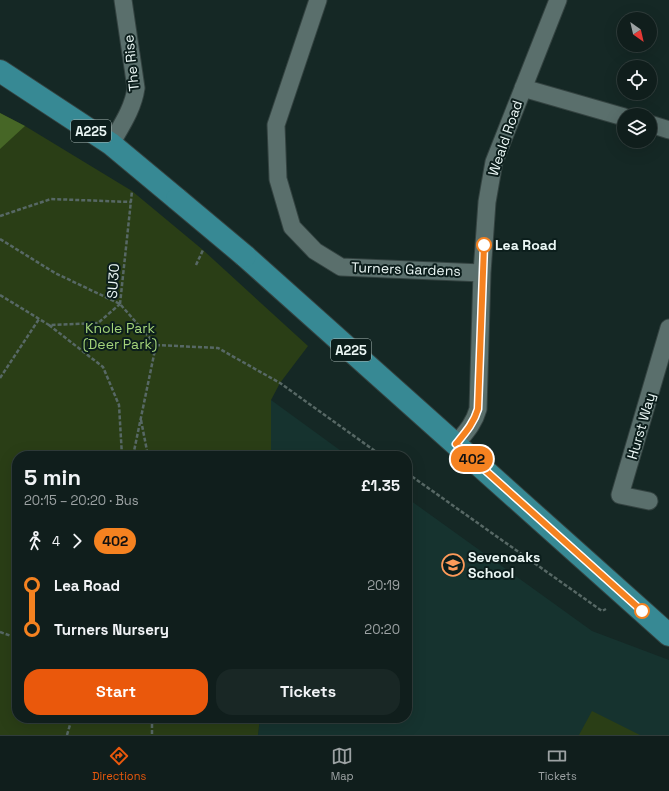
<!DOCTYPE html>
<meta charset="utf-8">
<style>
:root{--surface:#101e1c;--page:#192725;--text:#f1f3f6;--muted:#9ca2a3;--line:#303c3b;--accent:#ea580c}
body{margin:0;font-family:"Space Grotesk",sans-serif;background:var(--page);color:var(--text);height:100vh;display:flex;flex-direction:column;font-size:15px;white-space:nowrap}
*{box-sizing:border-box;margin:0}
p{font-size:13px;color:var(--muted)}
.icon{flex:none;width:22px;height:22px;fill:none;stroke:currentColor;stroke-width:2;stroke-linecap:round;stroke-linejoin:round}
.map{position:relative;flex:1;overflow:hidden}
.drawer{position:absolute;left:12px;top:451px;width:400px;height:272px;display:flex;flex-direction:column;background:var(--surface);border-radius:16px;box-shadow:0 4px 16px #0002,0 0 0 1px var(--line)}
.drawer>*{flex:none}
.badge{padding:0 8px;border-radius:13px;font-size:14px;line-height:26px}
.needle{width:26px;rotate:146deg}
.controls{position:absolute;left:617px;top:12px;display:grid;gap:8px}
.controls a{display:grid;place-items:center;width:40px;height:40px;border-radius:50%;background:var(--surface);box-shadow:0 4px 16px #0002,0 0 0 1px var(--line);font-size:20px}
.map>.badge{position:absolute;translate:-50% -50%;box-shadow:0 0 0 2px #fff}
.legs{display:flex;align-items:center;gap:6px;height:44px;padding:0 12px;font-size:13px}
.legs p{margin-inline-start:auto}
.overview{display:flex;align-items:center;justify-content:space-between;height:68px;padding:0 12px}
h1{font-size:22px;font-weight:700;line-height:30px}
.button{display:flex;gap:8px;margin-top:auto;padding:8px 12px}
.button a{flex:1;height:46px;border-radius:16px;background:var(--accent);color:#fff;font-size:16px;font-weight:700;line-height:46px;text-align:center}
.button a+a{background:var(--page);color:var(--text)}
ul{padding:0 12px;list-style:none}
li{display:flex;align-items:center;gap:14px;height:44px;font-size:15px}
li i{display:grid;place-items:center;width:6px;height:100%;margin:0 5px;background:currentColor}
li i::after{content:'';width:10px;height:10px;margin:-5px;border:3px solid;border-radius:50%;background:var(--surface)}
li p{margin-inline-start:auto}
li:first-child i{background:linear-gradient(#0000 50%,currentColor 0)}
li:last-child i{background:linear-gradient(currentColor 50%,#0000 0)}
.tabs{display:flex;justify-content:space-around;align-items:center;height:56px;border-top:1px solid var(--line);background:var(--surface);font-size:11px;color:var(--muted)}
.tabs a{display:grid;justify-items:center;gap:2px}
.tabs .current{color:var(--accent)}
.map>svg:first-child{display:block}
</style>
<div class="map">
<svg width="669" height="735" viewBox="0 0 669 735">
<rect width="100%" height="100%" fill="#152825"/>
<path fill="#16332f" d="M271,400L348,456H271Z
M407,498L592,631L669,660V735H258L260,718H407Z"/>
<path fill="#2a3e16" d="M0,113L25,126L132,191L203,250L308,346L280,383L271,400V456H17V718H260L258,735H0Z
M592,711L640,735H579Z"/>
<path fill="#466626" d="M0,113L25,126L0,149Z"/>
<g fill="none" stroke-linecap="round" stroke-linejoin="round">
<g stroke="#344341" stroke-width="19">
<path id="minor" d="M318,0L276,125L278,179L292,227L315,251L341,267L482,273
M523,88L624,117
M650,124L669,130
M111,144C121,126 133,109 136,88L123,0
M456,444C465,433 474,424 478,409L482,273L487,202L494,162L558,0
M649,501L620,495L669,328"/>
</g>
<g stroke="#344341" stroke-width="24">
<path id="primary" d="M0,71L111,144L177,199
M245,256L669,635"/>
</g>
<path stroke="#576865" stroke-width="2.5" stroke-dasharray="4 2" stroke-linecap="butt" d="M0,216L51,199L131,202
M0,239L55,273L120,304L156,345L133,456
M196,265L203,250
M0,295L49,325L98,323L120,304
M120,304L132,191
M49,325L103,367L119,405L122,456
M156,345L218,348L280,383L382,456
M0,378L39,319
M141,420L148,456
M407,473L602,611L606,609
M0,632L17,638
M152,718V735
M67,735L72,718"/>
<use href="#minor" stroke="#5a6f6c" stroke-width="17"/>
<use href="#primary" stroke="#378994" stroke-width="22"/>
<g stroke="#344341" stroke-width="24" stroke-linecap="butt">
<path id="primary-bridge" d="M177,199L245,256"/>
</g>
<use href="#primary-bridge" stroke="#378994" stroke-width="22"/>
</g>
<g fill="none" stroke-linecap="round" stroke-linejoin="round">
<g stroke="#fff" stroke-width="9">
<path id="line-1" d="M484,245L478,409C474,423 465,433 456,444L642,611"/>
</g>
<use href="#line-1" stroke="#f58220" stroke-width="6"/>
</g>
<defs>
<g id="school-ring" transform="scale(1.15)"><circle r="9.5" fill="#0c1e1c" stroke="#ff9b5a" stroke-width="1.5"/><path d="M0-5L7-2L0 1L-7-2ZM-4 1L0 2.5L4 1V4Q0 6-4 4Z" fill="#ff9b5a"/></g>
</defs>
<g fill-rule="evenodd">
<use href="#school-ring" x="453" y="565"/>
</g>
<g fill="#fff" stroke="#f58220" stroke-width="2">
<circle cx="484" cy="245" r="7"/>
<circle cx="642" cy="611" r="7"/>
</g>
<g text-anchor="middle" stroke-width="4" stroke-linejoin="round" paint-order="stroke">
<g fill="#0c1e1c" stroke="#a8b6b4" stroke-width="1">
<rect x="71" y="120" width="40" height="22" rx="3"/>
<rect x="331" y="339" width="40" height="22" rx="3"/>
</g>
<g font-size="13" font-weight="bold" fill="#ebf7f5">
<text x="91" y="136">A225</text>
<text x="351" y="355">A225</text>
</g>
<g font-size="14" fill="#ebf7f5" stroke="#0c1e1c">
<text transform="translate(131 63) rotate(-96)" y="5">The Rise</text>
<text transform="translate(505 138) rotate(-71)" y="5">Weald Road</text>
<text transform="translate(406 269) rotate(2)" y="5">Turners Gardens</text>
<text transform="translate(113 281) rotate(-86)" y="5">SU30</text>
<text transform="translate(641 426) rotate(-74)" y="5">Hurst Way</text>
</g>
<g font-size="14" font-weight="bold" fill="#ebf7f5" stroke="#0c1e1c" text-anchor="start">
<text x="495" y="250">Lea Road</text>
</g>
<g font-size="14" fill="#a3d379" stroke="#0c1e1c">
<text x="120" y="333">Knole Park<tspan x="120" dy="16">(Deer Park)</tspan></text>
</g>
<g font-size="14" font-weight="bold" fill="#ebf7f5" stroke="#0c1e1c" text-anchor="start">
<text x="468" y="562">Sevenoaks<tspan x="468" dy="16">School</tspan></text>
</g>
</g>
</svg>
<div class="controls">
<a><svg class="needle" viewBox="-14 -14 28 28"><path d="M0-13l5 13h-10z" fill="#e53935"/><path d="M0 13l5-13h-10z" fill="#9ca2a3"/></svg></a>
<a><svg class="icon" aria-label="locate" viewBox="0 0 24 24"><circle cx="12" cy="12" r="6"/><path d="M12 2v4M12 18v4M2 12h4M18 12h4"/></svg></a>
<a><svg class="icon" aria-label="layers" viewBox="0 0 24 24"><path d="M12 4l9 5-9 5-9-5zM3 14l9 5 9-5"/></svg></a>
</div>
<b class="badge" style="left:472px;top:459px;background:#f58220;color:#111">402</b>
<section class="drawer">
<div class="overview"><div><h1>5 min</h1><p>20:15 – 20:20 · Bus</p></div><b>£1.35</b></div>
<div class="legs"><svg class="icon" aria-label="walk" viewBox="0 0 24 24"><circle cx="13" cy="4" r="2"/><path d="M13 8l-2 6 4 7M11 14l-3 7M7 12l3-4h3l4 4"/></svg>4<svg class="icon" aria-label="forward" viewBox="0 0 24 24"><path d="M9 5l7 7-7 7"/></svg><b class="badge" style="background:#f58220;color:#111">402</b></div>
<ul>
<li><i style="color:#f58220"></i><b>Lea Road</b><p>20:19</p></li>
<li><i style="color:#f58220"></i><b>Turners Nursery</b><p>20:20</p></li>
</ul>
<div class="button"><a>Start</a><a>Tickets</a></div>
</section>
</div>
<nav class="tabs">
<a class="current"><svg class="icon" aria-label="directions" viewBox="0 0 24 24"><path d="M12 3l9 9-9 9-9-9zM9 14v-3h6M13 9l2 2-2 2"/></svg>Directions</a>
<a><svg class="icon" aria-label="map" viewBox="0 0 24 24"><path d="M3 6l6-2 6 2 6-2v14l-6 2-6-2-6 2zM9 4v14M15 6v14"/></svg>Map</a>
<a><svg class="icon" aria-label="tickets" viewBox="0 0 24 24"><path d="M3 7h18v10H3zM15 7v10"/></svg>Tickets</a>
</nav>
